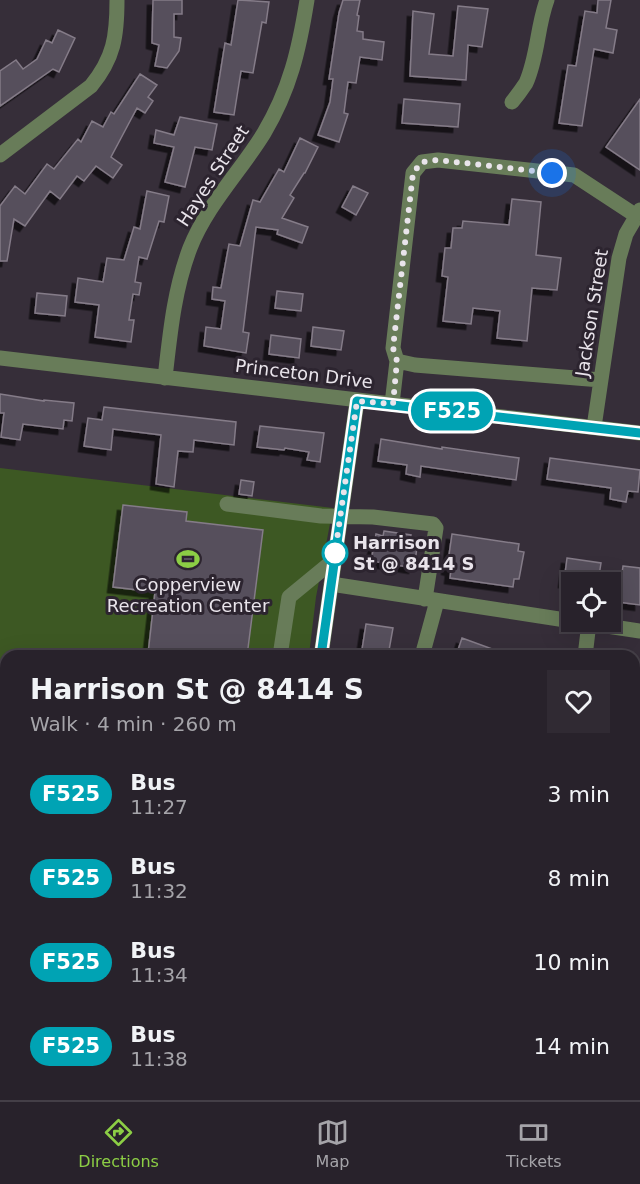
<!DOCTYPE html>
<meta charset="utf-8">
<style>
:root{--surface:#28222b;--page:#302a33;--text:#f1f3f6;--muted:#a5a4a9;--line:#443f47;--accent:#8cce45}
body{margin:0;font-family:"DejaVu Sans",sans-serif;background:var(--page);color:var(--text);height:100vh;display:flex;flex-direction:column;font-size:22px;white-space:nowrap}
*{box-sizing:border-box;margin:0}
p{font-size:20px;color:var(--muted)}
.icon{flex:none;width:33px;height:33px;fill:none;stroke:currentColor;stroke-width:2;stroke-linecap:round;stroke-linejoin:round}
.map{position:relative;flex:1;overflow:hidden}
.panel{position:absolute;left:0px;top:650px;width:640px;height:452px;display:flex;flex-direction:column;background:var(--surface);border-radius:18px 18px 0 0;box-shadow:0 6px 24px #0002,0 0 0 2px var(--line)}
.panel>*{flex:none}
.badge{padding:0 12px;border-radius:20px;font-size:21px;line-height:39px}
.fabs{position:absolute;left:561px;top:572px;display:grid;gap:12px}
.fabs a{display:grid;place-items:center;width:60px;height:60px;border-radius:0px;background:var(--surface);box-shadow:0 6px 24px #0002,0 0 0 2px var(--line);font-size:30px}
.you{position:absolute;width:30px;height:30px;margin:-15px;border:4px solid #fff;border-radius:50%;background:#1a73e8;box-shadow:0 0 0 9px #1a73e833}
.map>.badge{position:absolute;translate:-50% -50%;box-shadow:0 0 0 3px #fff}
.round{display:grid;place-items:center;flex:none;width:63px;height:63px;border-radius:0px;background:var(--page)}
.head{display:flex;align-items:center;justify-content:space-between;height:102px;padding:0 30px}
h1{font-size:28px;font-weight:700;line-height:45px}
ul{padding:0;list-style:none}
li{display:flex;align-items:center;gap:18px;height:84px;padding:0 30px}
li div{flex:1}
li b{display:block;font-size:22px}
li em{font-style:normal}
li .badge{min-width:66px;font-weight:700;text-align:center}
.tabs{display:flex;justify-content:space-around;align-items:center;height:84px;border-top:2px solid var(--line);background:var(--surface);font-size:16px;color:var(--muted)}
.tabs a{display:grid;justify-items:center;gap:3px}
.tabs .active{color:var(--accent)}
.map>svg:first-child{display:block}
</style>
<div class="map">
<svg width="640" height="1100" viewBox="0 0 640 1100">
<defs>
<filter id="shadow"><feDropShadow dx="-5.5" dy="5.5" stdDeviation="0" flood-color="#0009"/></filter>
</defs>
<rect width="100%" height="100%" fill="#362e39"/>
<path fill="#3d5823" d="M0,468L333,508L316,597L309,655L6,656V1029L0,1028Z"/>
<path fill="#574f5b" stroke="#847b88" stroke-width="1.5" filter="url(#shadow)" d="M153,0H182V14H174V37L181,38L179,51L167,68L155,66L159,45L152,43Z
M238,0L269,2L266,23L262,22L253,73L241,71L234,115L214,112L225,43L231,45Z
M343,0H360L357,15L359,16L357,31L363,32V39L384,42L382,60L360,57L356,83L348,82L344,113L348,114L339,142L318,135L330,102L333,79H329L339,13Z
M598,0H611L606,28L617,30L613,53L594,49L582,126L559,123L568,65L576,66L585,11L597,13Z
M458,6L488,9L482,47L468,45L466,80L410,76L413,11L434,14L429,54L453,56Z
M58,30L75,38L59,72L53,69L0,106V71L16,60L23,69L37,59L46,40L52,43Z
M140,74L157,85L148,97L153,101L145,113L137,108L111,157L122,165L113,178L96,166L84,181L77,176L60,199L50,191L25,226L14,219L7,261H0V206L15,186L25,194L47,164L54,169L78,139L81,142L92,121L103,127L111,112L114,114Z
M404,99L460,104L458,127L402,123Z
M640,99V170L606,147Z
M180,117L217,124L212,150L195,147L185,187L165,182L174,147L154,143L156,130L174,135Z
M300,138L318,147L305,173H304L290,195L294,198L282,218L308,227L302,243L277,234L278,230L256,227L243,332L249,333L246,353L204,346L206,327L221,329L225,301L212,299L213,287L221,288L229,244L240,246L253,200L260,202L279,169L284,172Z
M353,186L368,193L356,215L342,207Z
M147,191L169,196L164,222L159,221L147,259L139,257L135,282L141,283L139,295L133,294L129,320H134L131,342L95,337L99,305L75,302L78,278L103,282L107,258L124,260L134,227L140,229Z
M512,199L541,202L536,255L561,258L557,290L532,288L527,341L497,338L500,311L473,308L471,324L443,321L448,277L442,276L445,248H451L453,228H462L463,221L509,225Z
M277,291L303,294L301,311L275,308Z
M37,293L67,296L65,316L35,313Z
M313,327L344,331L341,350L311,346Z
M271,335L301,339L299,358L269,354Z
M0,394L44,401V400L74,403L72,421L64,420L63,429L23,424L20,440L1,437L4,413H0Z
M104,407L236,422L234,445L194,440L193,452L178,451L174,487L156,484L161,435L113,429L111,450L84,446L88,418L102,420Z
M260,426L324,433L320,462L307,460L309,452L285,448L284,450L257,447Z
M381,439L442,449V447L519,458L516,480L421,466L420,477L406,474L407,465L378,461Z
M550,458L640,470L638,492L628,491L626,502L610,499L611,488L547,479Z
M241,480L254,482L252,496L239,494Z
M123,505L187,512L186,521L263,530L247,656H150L148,654L155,592L113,587Z
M384,531L411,535L410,540L418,541L414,568L371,561L376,534L383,536Z
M452,534L519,544L518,551L524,552L519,579H514L513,587L450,578L451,570L447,569Z
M567,558L601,563L598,582H564Z
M623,566L640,568V605L618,602Z
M366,624L393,628L388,656H361Z
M462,638L506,654V656H456Z"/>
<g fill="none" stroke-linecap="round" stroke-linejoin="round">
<path stroke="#687c59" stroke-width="15" d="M512,102C517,96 522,89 526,83C538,56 537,27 547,0
M0,155L91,86C114,58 117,36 117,0
M0,358L640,433
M165,378C170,334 174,290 190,248C207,205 240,172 264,133C290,89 299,50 307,0
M601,380L415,365L397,361L393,348L413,173L422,162L438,160L574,175L635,215
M392,404L397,361
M594,427L619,258L626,234L640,210
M227,504L321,516L373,517L433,524L436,528L425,599
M331,584L572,621
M574,621L640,631
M280,656L289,597L334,560
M321,656L357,401
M422,656L437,601
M585,656L589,623
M0,1042L6,1043
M634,1067L640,1068
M214,1100L216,1095
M312,1100L313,1095"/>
</g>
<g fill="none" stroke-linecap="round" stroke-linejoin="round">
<g stroke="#fff" stroke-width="14">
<path id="line" d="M321,656L357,401L640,433"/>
</g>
<use href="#line" stroke="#00a3b4" stroke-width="9"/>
<path stroke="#e9e4eb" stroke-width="6" stroke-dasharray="0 10.8" d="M335,553L334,560L357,401L393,404L397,361L393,348L413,173L422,162L438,160L552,173"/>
</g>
<defs>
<g id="stadium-bare" transform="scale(1.8)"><path d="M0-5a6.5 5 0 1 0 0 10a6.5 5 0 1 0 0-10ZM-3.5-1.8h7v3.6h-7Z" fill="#8cce45" stroke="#2c242f" stroke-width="2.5" paint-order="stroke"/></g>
</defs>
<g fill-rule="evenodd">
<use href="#stadium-bare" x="188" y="559"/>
</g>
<circle fill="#fff" stroke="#00a3b4" stroke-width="3" cx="335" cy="553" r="12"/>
<g text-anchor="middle" stroke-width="6" stroke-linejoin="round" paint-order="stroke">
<g font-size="18" fill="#e9e4eb" stroke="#2c242f">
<text transform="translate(213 176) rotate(-57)" y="6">Hayes Street</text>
<text transform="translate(592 313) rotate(-81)" y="6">Jackson Street</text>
<text transform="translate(304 374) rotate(7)" y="6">Princeton Drive</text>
</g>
<g font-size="18" font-weight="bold" fill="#e9e4eb" stroke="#2c242f" text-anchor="start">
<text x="353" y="549">Harrison<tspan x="353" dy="21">St @ 8414 S</tspan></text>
</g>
<g font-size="18" fill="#e9e4eb" stroke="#2c242f">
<text x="188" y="591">Copperview<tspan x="188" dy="21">Recreation Center</tspan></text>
</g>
</g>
</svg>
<div class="fabs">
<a><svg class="icon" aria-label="locate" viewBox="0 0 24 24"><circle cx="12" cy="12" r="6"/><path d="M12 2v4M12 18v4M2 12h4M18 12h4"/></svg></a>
</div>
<div class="you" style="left:552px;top:173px"></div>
<b class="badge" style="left:452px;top:411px;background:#00a3b4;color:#fff">F525</b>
<section class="panel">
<div class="head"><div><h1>Harrison St @ 8414 S</h1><p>Walk · 4 min · 260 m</p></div><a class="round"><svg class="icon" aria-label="heart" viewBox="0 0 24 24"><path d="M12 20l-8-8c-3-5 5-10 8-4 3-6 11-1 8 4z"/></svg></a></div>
<ul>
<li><span class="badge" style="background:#00a3b4;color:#fff">F525</span><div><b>Bus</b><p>11:27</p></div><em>3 min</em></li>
<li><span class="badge" style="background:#00a3b4;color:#fff">F525</span><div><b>Bus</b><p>11:32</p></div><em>8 min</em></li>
<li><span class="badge" style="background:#00a3b4;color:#fff">F525</span><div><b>Bus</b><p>11:34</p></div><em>10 min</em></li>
<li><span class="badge" style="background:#00a3b4;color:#fff">F525</span><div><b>Bus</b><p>11:38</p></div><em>14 min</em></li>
</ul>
</section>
</div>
<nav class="tabs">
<a class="active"><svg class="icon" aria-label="directions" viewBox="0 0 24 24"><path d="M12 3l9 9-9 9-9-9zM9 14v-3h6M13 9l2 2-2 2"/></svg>Directions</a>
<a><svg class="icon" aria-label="map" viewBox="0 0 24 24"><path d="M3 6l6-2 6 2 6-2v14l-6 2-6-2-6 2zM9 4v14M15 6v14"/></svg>Map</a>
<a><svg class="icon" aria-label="tickets" viewBox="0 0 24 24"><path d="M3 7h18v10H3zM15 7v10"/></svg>Tickets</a>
</nav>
